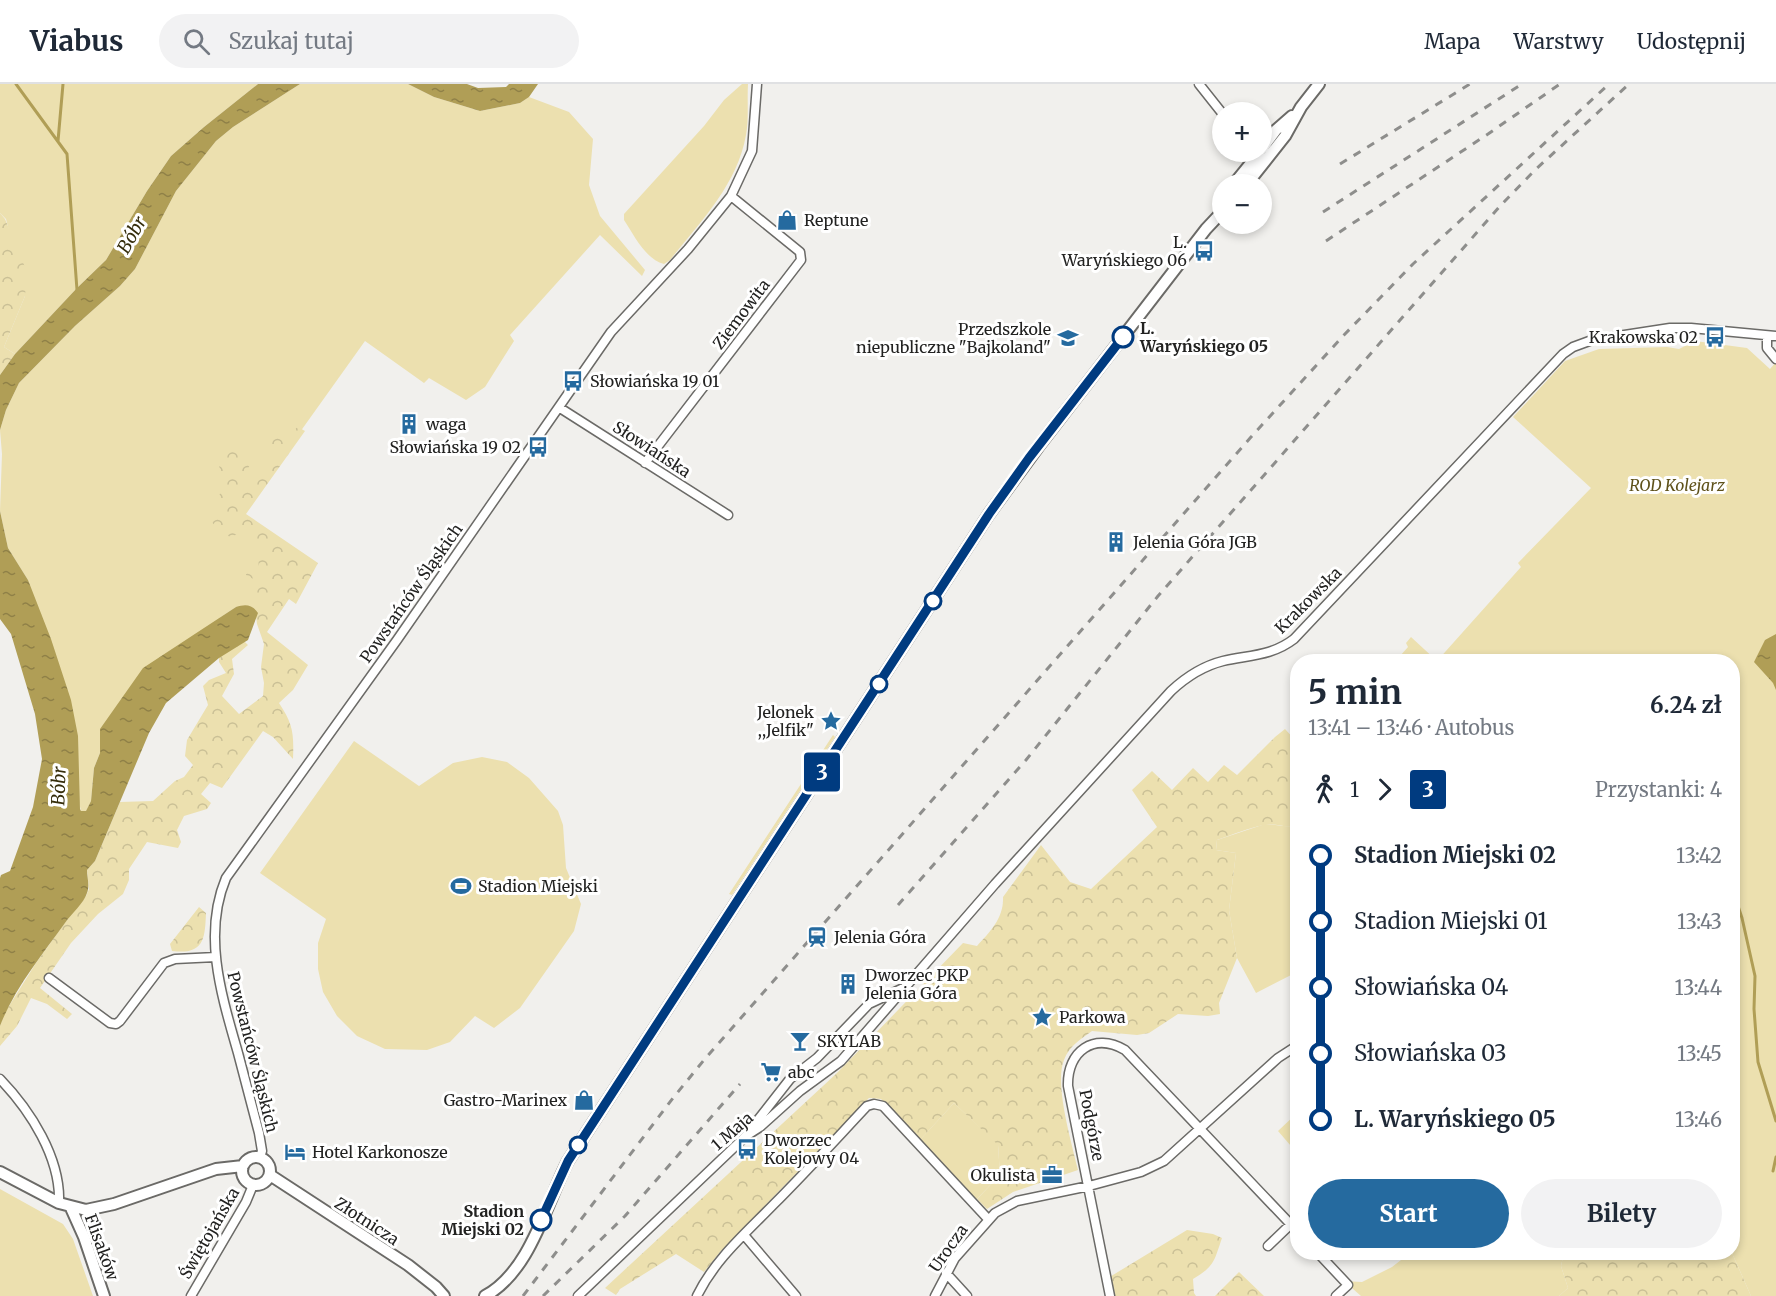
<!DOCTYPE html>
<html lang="pl">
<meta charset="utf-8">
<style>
:root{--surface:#fff;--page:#f2f2f3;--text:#1f2937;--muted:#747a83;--line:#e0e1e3;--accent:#256a9f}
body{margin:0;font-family:Merriweather,serif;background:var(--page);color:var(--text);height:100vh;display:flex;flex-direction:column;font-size:22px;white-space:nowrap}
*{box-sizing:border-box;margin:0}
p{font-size:20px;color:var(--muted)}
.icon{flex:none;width:33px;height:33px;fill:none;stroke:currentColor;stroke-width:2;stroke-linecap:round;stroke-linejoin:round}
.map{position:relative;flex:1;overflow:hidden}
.panel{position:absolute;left:1290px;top:570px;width:450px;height:606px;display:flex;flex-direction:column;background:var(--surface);border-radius:24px;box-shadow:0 3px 9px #0003}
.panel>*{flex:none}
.badge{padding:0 12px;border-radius:4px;font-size:21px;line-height:39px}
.fabs{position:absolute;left:1212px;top:18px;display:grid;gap:12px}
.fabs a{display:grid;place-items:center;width:60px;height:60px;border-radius:50%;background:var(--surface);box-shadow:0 3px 9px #0003;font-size:30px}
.map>.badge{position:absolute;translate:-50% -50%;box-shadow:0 0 0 3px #fff}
.legs{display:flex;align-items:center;gap:9px;height:66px;padding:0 18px;font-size:20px}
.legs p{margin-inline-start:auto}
.overview{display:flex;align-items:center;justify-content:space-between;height:102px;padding:0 18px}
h1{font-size:33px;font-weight:700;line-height:45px}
.button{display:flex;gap:12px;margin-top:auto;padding:12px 18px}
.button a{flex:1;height:69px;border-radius:36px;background:var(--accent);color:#fff;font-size:24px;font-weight:700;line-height:69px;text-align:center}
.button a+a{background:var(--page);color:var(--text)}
ul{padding:0 18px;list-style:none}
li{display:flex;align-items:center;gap:21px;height:66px;font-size:22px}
li i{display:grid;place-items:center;width:9px;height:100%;margin:0 8px;background:currentColor}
li i::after{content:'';width:15px;height:15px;margin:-8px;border:4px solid;border-radius:50%;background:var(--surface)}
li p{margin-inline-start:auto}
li:first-child i{background:linear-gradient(#0000 50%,currentColor 0)}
li:last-child i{background:linear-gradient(currentColor 50%,#0000 0)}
header{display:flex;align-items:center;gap:36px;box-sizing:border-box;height:84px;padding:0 30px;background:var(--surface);border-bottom:2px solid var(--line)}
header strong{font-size:28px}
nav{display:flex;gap:33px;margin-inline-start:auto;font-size:21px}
.search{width:420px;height:54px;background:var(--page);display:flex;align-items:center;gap:15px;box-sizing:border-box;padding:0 21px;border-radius:33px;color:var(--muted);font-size:22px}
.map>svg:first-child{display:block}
</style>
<header>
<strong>Viabus</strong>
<div class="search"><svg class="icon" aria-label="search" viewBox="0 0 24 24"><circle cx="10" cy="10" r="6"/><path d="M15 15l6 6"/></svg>Szukaj tutaj</div>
<nav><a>Mapa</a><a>Warstwy</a><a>Udostępnij</a></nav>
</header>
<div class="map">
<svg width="1776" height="1212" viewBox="0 0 1776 1212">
<defs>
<pattern id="forest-crowns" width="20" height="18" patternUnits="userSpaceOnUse" patternTransform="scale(1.5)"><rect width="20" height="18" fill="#ece0af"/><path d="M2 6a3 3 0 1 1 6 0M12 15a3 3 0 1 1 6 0" fill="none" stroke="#cac096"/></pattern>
<pattern id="water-ripples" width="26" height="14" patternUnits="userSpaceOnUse" patternTransform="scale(1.5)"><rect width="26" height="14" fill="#b09e56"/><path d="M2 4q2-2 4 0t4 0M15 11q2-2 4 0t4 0" fill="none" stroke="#8f8047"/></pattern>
</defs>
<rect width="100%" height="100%" fill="#f1f0ed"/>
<path fill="#ece0af" d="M0,0H258L204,43L171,72L147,107L106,176L77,204L15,270L4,263L25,212L6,135L0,129Z
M300,0H408L434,13L480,27L520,19L529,13L569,28L593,55L589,101L600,132L645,186L642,192L600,151L510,251L514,257L485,303L466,316L429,294L424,299L365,257L238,435L264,457L258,529L236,523L221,533L101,645L100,669L94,684L91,717L86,728L81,727L28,496L8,464L0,427L2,370L0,346L6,326L19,299L75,242L120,202L135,185L176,107L216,57L233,43Z
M742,0H748C747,16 749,35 746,51C737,101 701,137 670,176L664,180C645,175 634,151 624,136V130L704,42L724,16Z
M1695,257L1747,264L1770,285L1776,278V1212H1751L1732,1169V578H1388L1395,570L1400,572L1408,563L1406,559L1411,553L1437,577L1521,483L1518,479L1591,404L1513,333L1565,277L1599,265L1667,263L1679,265Z
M833,651L835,653L732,811L729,810Z
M354,657L419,702L453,679L482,673L507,678L529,694L558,727L563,741L566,784L581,820L574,847L520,924L494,944L475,932L450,958L427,966L385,965L357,952L337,932L323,908L318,885V859L326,835L260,789Z
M1265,740C1274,740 1290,744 1297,742V893L1295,889L1256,909L1237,874L1229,826L1236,769L1216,766L1217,756Z
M954,1019L998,1060L1000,1091L973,1119L917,1059Z
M1297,1029V1069L1278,1047Z
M0,1105L63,1140L73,1155L93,1212H0Z
M1564,1168L1561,1182L1568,1204L1559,1212H1361L1344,1197L1362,1198L1392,1183L1410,1169Z"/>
<path fill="url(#forest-crowns)" d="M0,129L5,135L27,188L25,212L4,263L15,270L0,291Z
M298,343L305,347L246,430L318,479L296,520L289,515L267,548L308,581L293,606L279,619C293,640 294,649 293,675L273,653L263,647L222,704L210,699L201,710L211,719L207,725L184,732L177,746L181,758L178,764L147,758L129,785V796L123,810L98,830L71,859L40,904L72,930L67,935L47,920L31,914L17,942L0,962V942L4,930L36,879L77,822L86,812L89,805L87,786L95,777L120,718L153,717L175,697L184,693L193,681L185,672L187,656L208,621L203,602L209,596L226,589L219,578V570L242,555L248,561L232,575L234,590L222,612L239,630L263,612L264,599L261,583L264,560L257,540L254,516L257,497L246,491L247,484L259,485L258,473L259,457L244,445L231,454L210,437L222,404L219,380L238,360H247L254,371L240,403L248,408L274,367L270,355C279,347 286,352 298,343Z
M1285,645L1297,658V742C1287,745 1275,738 1264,741C1248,744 1232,751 1217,756L1216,766L1236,769L1229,826L1237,874L1219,919L1220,930L1208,932L1178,930L1149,949L1137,951L1092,947C1081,955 1069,962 1064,976C1054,1000 1072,1060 1078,1086L1013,1108L987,1125L977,1115L1000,1091L998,1061L954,1019L919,1057L881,1015L869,1014L720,1168L704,1188L676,1170L620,1205L616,1211L605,1204L837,989L963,859L977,862C990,848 1004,834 1003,813L1041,761L1070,798L1091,805L1157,743L1132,706L1152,687L1172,706L1193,684L1208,698L1224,681L1237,691L1275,653Z
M199,823L206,829C205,855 204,871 172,867L170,860Z
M1187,1146L1213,1150L1222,1154C1214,1177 1215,1182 1193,1195L1194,1209L1196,1212H1110L1108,1194Z
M1564,1168L1732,1169L1751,1212H1559L1568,1204L1561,1182Z
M1239,1188L1264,1212H1215Z"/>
<path fill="url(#water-ripples)" d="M258,0H300L233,43L216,57L176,107L135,185L120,202L75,242L19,299L6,326L0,346V291L15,270L77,204L106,176L147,107L171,72L204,43Z
M408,0H467L478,4L506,3L509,0H538L529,13L520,19L480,27L434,13Z
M0,427L8,464L28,496L51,555L71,616L78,652L80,725L81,727H86L91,717L94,684L100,669V645L143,584L236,523C245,520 252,520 258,529L248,556L219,574L166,619L149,649L95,777L87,786C87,793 90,802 87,809C84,819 71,830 65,839C42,871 14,905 0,942V794L1,791L10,787L33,723L42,675L35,630L11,550L0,535Z
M1776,550V606L1773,599L1754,578L1765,556Z"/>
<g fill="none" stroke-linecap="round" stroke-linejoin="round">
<path stroke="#b09e56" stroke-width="3" d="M16,0L67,70L77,206
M58,57L63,0
M1733,807L1742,834L1755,892L1754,925L1758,978L1776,1037
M1773,1087L1776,1073"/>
<g stroke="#6b6a67" stroke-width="11">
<path id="minor" d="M1199,0L1222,29
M1767,252V264L1776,275
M560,324L728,431
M645,379L801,176L800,168L731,112
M49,894L110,939L116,940L120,937L164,879L175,875L216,873
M0,995C30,1026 61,1074 59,1119
M750,1046L790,995L817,974L869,920L901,905
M260,1073L262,1067L259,1049C252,1022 245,996 238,969C222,913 202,851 226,794L397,556L611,248L688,165L731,112L752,67L757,0
M744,1151L796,1212
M1268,1162L1291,1140
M1317,1168L1348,1201L1336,1212
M946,1189L967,1212
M191,1212L246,1118L253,1101
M578,1212L746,1052L760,1043L800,1007L841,977L995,800L1171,607C1186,593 1203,582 1223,577C1249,571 1272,572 1294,555L1563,270L1573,263L1592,256L1670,244H1691L1776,252
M697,1212C715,1175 746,1149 774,1120C806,1088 836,1055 867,1022L874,1020L883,1022L988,1135
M935,1212L955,1174L995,1129L1017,1117L1089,1102L1141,1088L1164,1077L1278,974L1298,961
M1110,1212L1068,1002C1067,967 1094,948 1125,966L1298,1148"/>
</g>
<g stroke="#6b6a67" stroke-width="14">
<path id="tertiary" d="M1262,65L1276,46L1292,32
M1234,100L1260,68
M1247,100L1285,52L1301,23L1319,0
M242 1087a14 14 0 1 1 28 0a14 14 0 1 1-28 0Z
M0,1088L59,1119L86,1126L114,1120L216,1085L243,1082
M270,1091L408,1181L436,1203L444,1212
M71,1124L84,1153L104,1212
M485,1212C530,1188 546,1120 568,1077L989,430L1038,363L1206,145L1222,128"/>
</g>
<use href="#minor" stroke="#fff" stroke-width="8"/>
<use href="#tertiary" stroke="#fff" stroke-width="10"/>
<path stroke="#8e8e8c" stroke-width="3" stroke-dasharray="8 8" stroke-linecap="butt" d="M1340,80L1470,0
M1323,128L1522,0
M1326,157L1488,50L1560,0
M898,821L1026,676L1158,512L1501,121L1535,86L1629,0
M523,1212L673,1014L704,976L1251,353L1344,251L1413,180L1609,0
M543,1212L625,1132L740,1000"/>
</g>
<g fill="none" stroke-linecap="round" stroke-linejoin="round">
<g stroke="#fff" stroke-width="14">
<path id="line-1" d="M541,1136L568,1077L989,430L1029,374L1123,253"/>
</g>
<use href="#line-1" stroke="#003b80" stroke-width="9"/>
</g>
<defs>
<g id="shop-bare" transform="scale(1.62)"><path d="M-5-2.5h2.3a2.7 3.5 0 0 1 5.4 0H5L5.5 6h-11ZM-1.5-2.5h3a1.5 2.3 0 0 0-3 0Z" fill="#256a9f" stroke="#fff" stroke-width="2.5" paint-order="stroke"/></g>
<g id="bus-bare" transform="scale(1.62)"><path d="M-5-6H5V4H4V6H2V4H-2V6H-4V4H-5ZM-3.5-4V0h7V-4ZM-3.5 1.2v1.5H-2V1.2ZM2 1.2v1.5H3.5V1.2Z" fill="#256a9f" stroke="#fff" stroke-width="2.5" paint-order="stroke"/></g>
<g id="school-bare" transform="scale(1.62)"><path d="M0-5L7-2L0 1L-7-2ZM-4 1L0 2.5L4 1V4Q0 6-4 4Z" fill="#256a9f" stroke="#fff" stroke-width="2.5" paint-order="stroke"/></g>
<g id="building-bare" transform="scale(1.62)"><path d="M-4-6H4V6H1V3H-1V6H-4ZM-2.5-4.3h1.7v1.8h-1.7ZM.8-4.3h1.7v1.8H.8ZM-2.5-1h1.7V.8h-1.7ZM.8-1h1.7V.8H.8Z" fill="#256a9f" stroke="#fff" stroke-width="2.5" paint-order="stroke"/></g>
<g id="sight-bare" transform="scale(1.62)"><path d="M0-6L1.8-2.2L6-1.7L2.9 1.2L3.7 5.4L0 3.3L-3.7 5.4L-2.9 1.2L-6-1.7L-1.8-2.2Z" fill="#256a9f" stroke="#fff" stroke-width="2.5" paint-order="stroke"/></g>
<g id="stadium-bare" transform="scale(1.62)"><path d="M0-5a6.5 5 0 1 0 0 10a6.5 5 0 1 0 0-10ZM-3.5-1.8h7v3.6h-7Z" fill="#256a9f" stroke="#fff" stroke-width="2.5" paint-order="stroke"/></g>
<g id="station-bare" transform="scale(1.62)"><path d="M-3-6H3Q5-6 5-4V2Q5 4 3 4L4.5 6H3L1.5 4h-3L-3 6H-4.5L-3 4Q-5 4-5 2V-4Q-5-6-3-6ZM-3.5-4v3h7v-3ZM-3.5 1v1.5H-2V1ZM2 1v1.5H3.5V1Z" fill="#256a9f" stroke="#fff" stroke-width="2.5" paint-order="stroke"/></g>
<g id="bar-bare" transform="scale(1.62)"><path d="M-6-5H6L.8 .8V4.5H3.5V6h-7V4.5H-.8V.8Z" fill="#256a9f" stroke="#fff" stroke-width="2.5" paint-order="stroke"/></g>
<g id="supermarket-bare" transform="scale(1.62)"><path d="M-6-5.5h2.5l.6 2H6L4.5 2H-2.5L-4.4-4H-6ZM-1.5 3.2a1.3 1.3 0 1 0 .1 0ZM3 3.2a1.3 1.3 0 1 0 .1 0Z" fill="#256a9f" stroke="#fff" stroke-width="2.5" paint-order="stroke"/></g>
<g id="hotel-bare" transform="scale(1.62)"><path d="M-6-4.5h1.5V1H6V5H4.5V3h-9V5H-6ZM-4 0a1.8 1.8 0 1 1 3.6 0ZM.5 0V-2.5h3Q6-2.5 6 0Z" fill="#256a9f" stroke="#fff" stroke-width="2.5" paint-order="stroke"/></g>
<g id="office-bare" transform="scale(1.62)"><path d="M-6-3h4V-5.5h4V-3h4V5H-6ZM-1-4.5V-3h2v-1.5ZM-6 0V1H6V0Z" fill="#256a9f" stroke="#fff" stroke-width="2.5" paint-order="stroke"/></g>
</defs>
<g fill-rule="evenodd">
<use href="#shop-bare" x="787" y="136"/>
<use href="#bus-bare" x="1204" y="167"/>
<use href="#bus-bare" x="1715" y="253"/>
<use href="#school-bare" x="1068" y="254"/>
<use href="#bus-bare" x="573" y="297"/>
<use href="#building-bare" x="409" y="340"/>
<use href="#bus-bare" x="538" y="363"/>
<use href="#building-bare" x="1116" y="458"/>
<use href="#sight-bare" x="831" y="637"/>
<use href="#stadium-bare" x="461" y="802"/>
<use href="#station-bare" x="817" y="853"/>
<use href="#building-bare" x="848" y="900"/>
<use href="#sight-bare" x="1042" y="933"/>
<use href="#bar-bare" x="800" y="957"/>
<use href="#supermarket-bare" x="771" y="988"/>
<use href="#shop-bare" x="584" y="1016"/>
<use href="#bus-bare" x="747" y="1065"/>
<use href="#hotel-bare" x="295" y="1068"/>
<use href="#office-bare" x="1052" y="1091"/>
</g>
<g fill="#fff" stroke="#003b80" stroke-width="3">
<circle cx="1123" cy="253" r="10"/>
<circle cx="933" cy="517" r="8"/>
<circle cx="879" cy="600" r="8"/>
<circle cx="578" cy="1061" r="8"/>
<circle cx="541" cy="1136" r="10"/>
</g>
<g text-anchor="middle" stroke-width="6" stroke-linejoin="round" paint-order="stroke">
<g font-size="16" fill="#222221" stroke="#fff" text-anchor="start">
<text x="804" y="142">Reptune</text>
<text x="1187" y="164" text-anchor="end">L.<tspan x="1187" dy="18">Waryńskiego 06</tspan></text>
<text x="1051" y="251" text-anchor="end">Przedszkole<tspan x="1051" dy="18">niepubliczne "Bajkoland"</tspan></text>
<text x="1698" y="259" text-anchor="end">Krakowska 02</text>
<text x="590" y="303">Słowiańska 19 01</text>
<text x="426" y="346">waga</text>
<text x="521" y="369" text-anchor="end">Słowiańska 19 02</text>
<text x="1133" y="464">Jelenia Góra JGB</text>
<text x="814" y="634" text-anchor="end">Jelonek<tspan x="814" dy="18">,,Jelfik"</tspan></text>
<text x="478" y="808">Stadion Miejski</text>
<text x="834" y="859">Jelenia Góra</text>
<text x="865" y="897">Dworzec PKP<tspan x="865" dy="18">Jelenia Góra</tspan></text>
<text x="1059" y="939">Parkowa</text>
<text x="817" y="963">SKYLAB</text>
<text x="788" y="994">abc</text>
<text x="567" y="1022" text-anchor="end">Gastro-Marinex</text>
<text x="764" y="1062">Dworzec<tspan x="764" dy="18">Kolejowy 04</tspan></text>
<text x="312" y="1074">Hotel Karkonosze</text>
<text x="1035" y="1097" text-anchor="end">Okulista</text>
</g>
<g font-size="16" fill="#222221" stroke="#fff">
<text transform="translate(741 230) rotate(-53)" y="6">Ziemowita</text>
<text transform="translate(652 365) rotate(33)" y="6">Słowiańska</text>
<text transform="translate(411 509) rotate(-55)" y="6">Powstańców Śląskich</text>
<text transform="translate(1308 516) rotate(-45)" y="6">Krakowska</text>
<text transform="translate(253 968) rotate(76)" y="6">Powstańców Śląskich</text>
<text transform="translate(1092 1041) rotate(79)" y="6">Podgórze</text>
<text transform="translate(732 1047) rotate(-41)" y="6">1 Maja</text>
<text transform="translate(367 1137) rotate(33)" y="6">Złotnicza</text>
<text transform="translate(209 1149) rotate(-60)" y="6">Świętojańska</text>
<text transform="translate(102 1163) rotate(70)" y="6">Flisaków</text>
<text transform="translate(948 1164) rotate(-55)" y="6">Urocza</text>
</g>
<g font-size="16" font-weight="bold" fill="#222221" stroke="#fff" text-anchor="start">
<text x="1140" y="250">L.<tspan x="1140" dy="18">Waryńskiego 05</tspan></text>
<text x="524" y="1133" text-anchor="end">Stadion<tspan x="524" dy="18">Miejski 02</tspan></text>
</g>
<g font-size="16" font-style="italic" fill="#5f521b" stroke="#fff">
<text x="1677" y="407">ROD Kolejarz</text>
</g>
<g font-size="18" font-style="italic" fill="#352d0b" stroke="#fff">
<text transform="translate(132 151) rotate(-60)" y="6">Bóbr</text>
<text transform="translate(59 702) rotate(-88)" y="6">Bóbr</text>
</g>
</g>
</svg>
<div class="fabs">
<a>+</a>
<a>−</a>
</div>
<b class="badge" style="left:822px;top:688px;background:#003b80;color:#fff">3</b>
<section class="panel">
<div class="overview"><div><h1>5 min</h1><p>13:41 – 13:46 · Autobus</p></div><b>6.24 zł</b></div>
<div class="legs"><svg class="icon" aria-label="walk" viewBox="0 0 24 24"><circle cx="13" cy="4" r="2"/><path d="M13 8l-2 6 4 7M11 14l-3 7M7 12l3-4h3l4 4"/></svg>1<svg class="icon" aria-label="forward" viewBox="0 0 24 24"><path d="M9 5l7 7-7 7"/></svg><b class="badge" style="background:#003b80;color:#fff">3</b><p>Przystanki: 4</p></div>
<ul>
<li><i style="color:#003b80"></i><b>Stadion Miejski 02</b><p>13:42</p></li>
<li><i style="color:#003b80"></i><span>Stadion Miejski 01</span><p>13:43</p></li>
<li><i style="color:#003b80"></i><span>Słowiańska 04</span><p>13:44</p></li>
<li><i style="color:#003b80"></i><span>Słowiańska 03</span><p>13:45</p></li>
<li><i style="color:#003b80"></i><b>L. Waryńskiego 05</b><p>13:46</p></li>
</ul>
<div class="button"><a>Start</a><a>Bilety</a></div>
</section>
</div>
